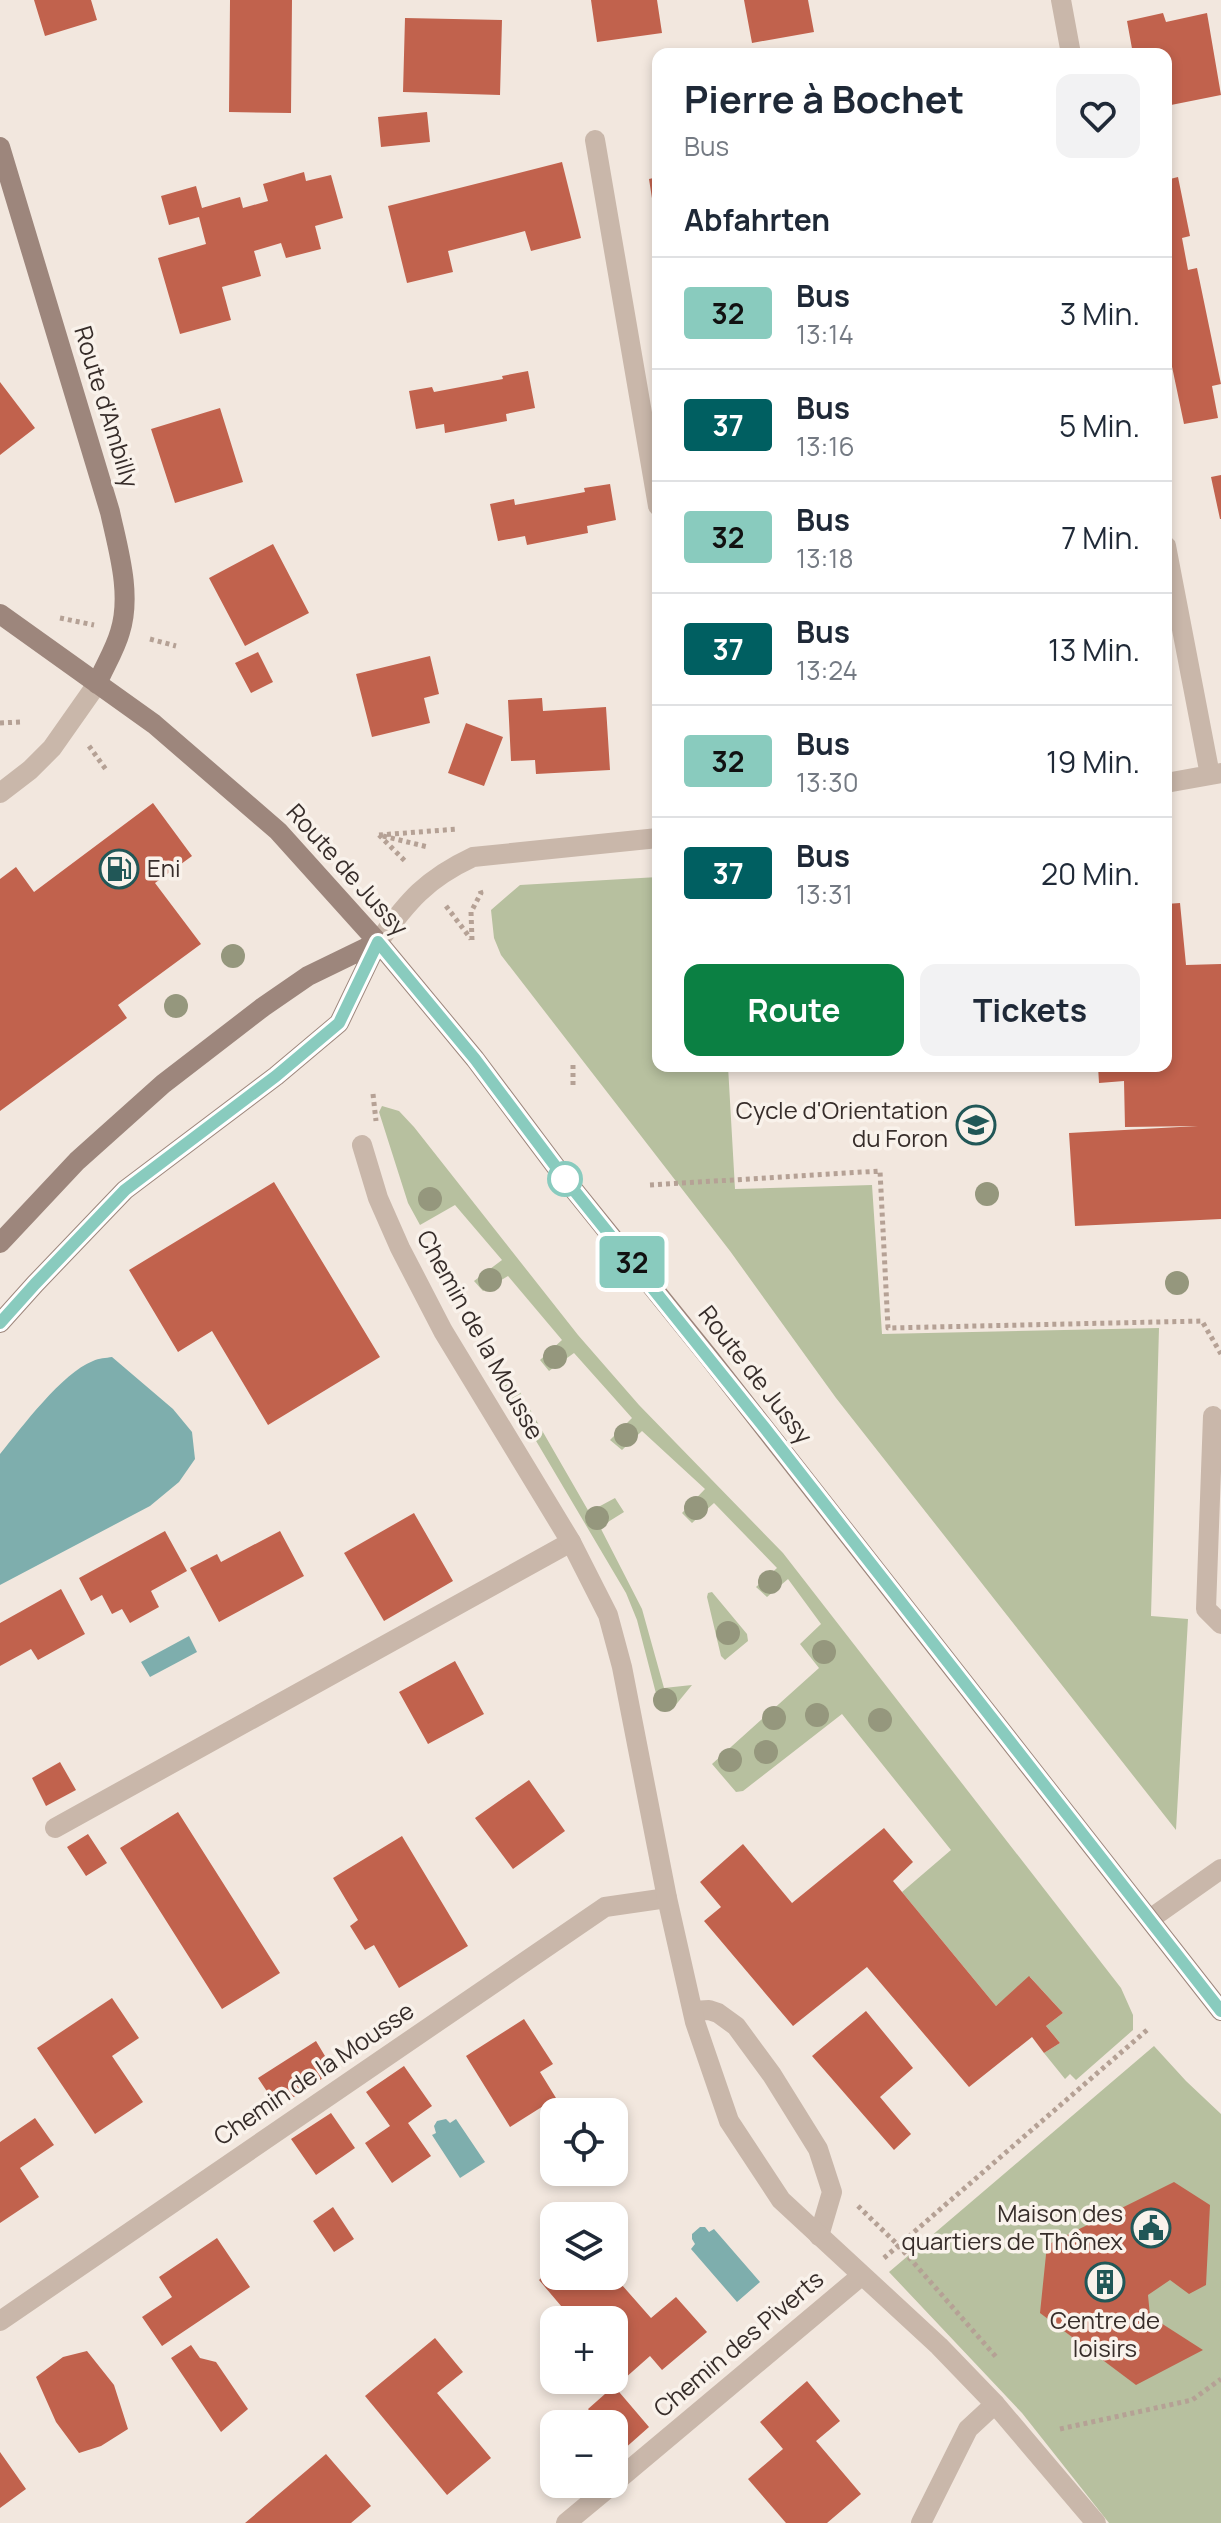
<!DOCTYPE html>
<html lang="de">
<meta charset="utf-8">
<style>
:root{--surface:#fff;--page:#f2f2f3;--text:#1f2937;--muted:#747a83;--line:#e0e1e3;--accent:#0b8043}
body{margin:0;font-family:Manrope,sans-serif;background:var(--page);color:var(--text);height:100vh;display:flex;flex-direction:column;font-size:30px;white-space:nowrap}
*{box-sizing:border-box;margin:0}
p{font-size:26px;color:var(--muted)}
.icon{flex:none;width:44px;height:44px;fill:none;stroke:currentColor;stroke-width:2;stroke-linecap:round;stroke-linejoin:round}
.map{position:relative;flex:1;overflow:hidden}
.sheet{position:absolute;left:652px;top:48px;width:520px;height:1024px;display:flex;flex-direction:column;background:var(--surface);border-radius:16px;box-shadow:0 4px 12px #0003}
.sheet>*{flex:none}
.badge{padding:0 16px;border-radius:6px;font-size:28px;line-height:52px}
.tools{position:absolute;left:540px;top:2098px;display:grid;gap:16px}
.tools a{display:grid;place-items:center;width:88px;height:88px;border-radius:16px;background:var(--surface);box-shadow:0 4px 12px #0003;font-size:40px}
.map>.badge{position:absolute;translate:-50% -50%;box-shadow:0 0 0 4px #fff}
h2{padding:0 32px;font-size:30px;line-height:72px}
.round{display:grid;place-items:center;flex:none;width:84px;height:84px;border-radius:16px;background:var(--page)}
.head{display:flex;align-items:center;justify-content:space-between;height:136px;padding:0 32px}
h1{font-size:38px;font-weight:700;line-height:60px}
.button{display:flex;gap:16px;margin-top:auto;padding:16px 32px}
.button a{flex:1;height:92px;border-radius:16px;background:var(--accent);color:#fff;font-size:32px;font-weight:700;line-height:92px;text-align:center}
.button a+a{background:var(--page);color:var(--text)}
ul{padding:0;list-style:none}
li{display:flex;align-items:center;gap:24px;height:112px;padding:0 32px;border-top:2px solid var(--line)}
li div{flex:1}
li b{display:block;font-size:30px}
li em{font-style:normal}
li .badge{min-width:88px;font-weight:700;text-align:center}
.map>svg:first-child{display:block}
</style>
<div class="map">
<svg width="1221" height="2523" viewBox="0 0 1221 2523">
<rect width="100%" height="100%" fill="#f2e7de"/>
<path fill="#b7c09f" d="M658,877V1066H728L735,1189L872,1185L882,1334L1159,1328L1151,1616L1188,1619L1176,1830L836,1398L730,1251L501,955L494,938L491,910L520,885Z
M382,1106L399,1111L414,1127L578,1335L639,1405L783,1553L1121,1988L1133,2015V2030L1076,2080L1070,2074L1065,2079L1044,2053L1060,2043L1046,2026L1063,2013L1030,1977L996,2006L902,1892L951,1850L842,1714L743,1791L736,1792L712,1764L819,1668L800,1644L821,1624L788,1579L767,1597L756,1587L777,1568L714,1503L692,1523L682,1513L705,1489L642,1431L622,1450L610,1440L632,1418L574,1353L549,1371L540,1360L562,1340L508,1276L483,1291L474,1281L502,1260L455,1205L420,1225L408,1203L379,1112Z
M513,1380L589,1512L615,1498L624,1512L600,1527L642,1609L664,1688L692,1685L674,1707L660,1709L637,1620L626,1593L503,1385Z
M712,1592L747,1634L748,1641L725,1660L721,1656L707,1597L708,1593Z
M1154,2046L1186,2081L1221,2114V2523H1109L1022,2413L889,2272Z"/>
<path fill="#7eaead" d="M112,1357L173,1409L192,1432L195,1459L179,1482L150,1506L0,1585V1454C22,1427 62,1373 93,1361C99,1358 106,1358 112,1357Z
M189,1636L197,1652L150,1677L141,1662Z
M446,2119L450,2123L456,2119L485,2162L460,2178L432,2135L436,2133L434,2126L437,2121Z
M700,2227H705L709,2232L714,2229L760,2282L737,2302L691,2249L695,2244L692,2239V2234Z"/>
<path fill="#c1624d" d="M34,0H91L97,20L45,36Z
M230,0H292L291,113L229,112Z
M591,0H657L662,33L597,42Z
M744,0H808L814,32L752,43Z
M1163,13L1166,22L1207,13L1221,95L1166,106V54H1133L1127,21Z
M405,18L502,20L500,95L403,92Z
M427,112L430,142L381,147L378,117Z
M562,162L581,238L531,251L525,231L448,251L453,272L407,283L388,206Z
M1166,168L1170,179L1178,177L1190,236L1182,238L1188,270L1197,268L1221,384L1212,386L1218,418L1184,424L1166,338Z
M304,172L306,181L331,175L343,218L315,226L321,249L286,258L281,243L254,251L261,276L222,287L231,320L180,334L158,258L206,244L199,217L169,225L161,196L196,186L202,208L240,197L243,208L268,201L263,184Z
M658,177V224H656L649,179Z
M528,371L535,408L506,414L507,421L445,433L444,424L416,429L409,391L432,387L434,392L503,379L502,376Z
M0,382L35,428L0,455Z
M220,408L243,482L175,503L151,429Z
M1221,475V519H1220L1211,477Z
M610,484L616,520L587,526L588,533L527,545L525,536L498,541L490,504L514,499L515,505L585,492L584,488Z
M273,544L309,613L245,646L209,578Z
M258,652L273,682L251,693L235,663Z
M430,656L439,694L424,698L430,723L372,737L356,674Z
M542,698L543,711L606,707L610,770L536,774L535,760L511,761L508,700Z
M466,723L503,737L484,786L448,773Z
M153,803L192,856L155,883L201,944L118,1005L127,1018L0,1111V879L16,867L34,892Z
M1180,903L1186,965L1221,964V1219L1075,1226L1069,1133L1198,1126L1125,1127L1124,1081L1099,1083L1098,1066H1166V904Z
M274,1182L380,1357L268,1425L212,1331L178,1352L129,1270Z
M414,1513L453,1581L384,1621L344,1553Z
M165,1531L187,1571L151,1591L159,1607L130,1623L122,1609L112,1614L102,1595L91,1601L79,1578Z
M280,1531L304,1576L219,1622L190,1568L217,1554L221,1562Z
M61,1589L85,1634L38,1660L31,1649L0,1666V1623Z
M455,1661L484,1714L428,1744L399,1692Z
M60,1762L76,1790L46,1806L32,1778Z
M529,1780L565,1831L513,1869L475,1818Z
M178,1812L280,1973L222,2009L120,1848Z
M884,1828L913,1862L893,1881L902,1892L996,2006L1029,1976L1063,2013L1046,2026L1060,2043L1044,2053L1032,2037L969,2087L867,1967L793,2026L704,1921L721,1907L700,1882L743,1844L792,1903Z
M88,1834L107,1863L86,1876L67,1847Z
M402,1836L468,1946L399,1988L374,1945L365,1950L350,1926L358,1920L333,1878Z
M112,1998L139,2038L112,2056L143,2102L95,2134L37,2048Z
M866,2011L913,2068L880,2097L911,2134L894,2150L812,2056Z
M524,2019L553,2064L540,2072L556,2098L510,2127L466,2056Z
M316,2041L334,2071L289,2100L282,2088L270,2096L258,2078Z
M404,2066L432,2106L408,2123L431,2156L392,2183L365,2143L390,2126L366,2092Z
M331,2113L355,2148L316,2175L291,2139Z
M35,2118L54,2145L20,2168L39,2197L0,2223V2142Z
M1174,2182L1210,2205L1206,2285L1189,2294L1170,2280L1148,2295L1150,2316L1203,2350L1136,2385L1040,2313L1047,2245Z
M333,2207L354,2239L334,2252L313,2221Z
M217,2238L250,2287L162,2346L142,2317L172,2297L159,2277Z
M554,2266V2276H614L651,2318L676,2297L707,2332L662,2370L650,2356L624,2379L614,2368V2320H573L539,2280Z
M435,2338L463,2372L437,2393L491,2458L447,2495L365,2396Z
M191,2345L200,2358L216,2362L248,2409L221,2432L171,2358Z
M87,2351L114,2385L128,2429L101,2446L79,2453L56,2422L36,2377L63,2357Z
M807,2381L840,2421L816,2441L861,2494L827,2523H786L748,2479L783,2449L760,2422Z
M614,2386L649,2427L623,2450L614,2440V2424H600L588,2409Z
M0,2452L26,2489L0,2508Z
M326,2454L371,2506L351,2523H245Z"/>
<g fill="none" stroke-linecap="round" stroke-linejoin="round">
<path stroke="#b5a195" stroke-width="5" stroke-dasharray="4 4" stroke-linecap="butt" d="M60,618L94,625
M150,639L176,646
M0,723L21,722
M89,746L107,771
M379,835L458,829
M379,835L407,863
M383,836L428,847
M446,906L471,939
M472,940L471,912L481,893L479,887
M573,1085V1063
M373,1094L376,1121
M650,1185L880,1171L888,1328L1202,1321L1221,1354
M858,2206L899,2246L997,2358
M884,2258L1147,2030
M1060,2429L1192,2400L1221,2379"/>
<path stroke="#c9b7aa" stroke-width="20" d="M1213,1416L1206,1609L1221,1624
M55,1828L571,1542
M1150,1919L1221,1869
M693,2011L709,2010L718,2013L736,2026L772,2075L818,2149L832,2192L819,2236
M0,2321L605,1907L667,1898
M921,2523L968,2429L995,2404"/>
<path stroke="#c9b7aa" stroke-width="20" d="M1061,0L1071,54
M595,140L658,506
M1166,546L1210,775
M1166,783L1221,773
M0,793L30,770L52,748L97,684
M378,942C408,901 426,879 473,857L658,838
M362,1145L378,1198L400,1248L443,1331L571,1542L608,1615L622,1667L667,1898L695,2022L729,2121L781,2200L939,2346L995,2404L1096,2523
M614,2483L861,2276
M566,2523L613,2484"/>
<path stroke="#9d867c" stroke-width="20" d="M0,147L110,512C118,549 132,594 120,632C115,650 104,667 97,684
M0,614L154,724L278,831L378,942L475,1059L565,1179L708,1356L1221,2011
M0,1243L77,1161L163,1084L263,1007L308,976L378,942
M0,1323L35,1284L125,1190L276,1076L339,1023L378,942"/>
</g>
<g fill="#95977d">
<circle cx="233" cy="956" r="12"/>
<circle cx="176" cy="1006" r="12"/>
<circle cx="987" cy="1194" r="12"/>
<circle cx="430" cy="1199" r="12"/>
<circle cx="490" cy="1280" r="12"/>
<circle cx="1177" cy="1283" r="12"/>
<circle cx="555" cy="1357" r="12"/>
<circle cx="626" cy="1435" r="12"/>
<circle cx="696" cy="1508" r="12"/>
<circle cx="597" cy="1518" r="12"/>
<circle cx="770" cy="1582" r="12"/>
<circle cx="728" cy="1633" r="12"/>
<circle cx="824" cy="1652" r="12"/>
<circle cx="665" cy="1700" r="12"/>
<circle cx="817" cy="1715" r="12"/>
<circle cx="774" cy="1718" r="12"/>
<circle cx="880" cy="1720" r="12"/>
<circle cx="766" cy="1752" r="12"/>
<circle cx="730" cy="1760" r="12"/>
</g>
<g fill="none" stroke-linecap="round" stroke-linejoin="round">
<g stroke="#fff" stroke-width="18">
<path id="line" d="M0,1323L35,1284L125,1190L276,1076L339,1023L378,942L475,1059L565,1179L764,1427L1221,2011"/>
</g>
<use href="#line" stroke="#89cbbe" stroke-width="12"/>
</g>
<defs>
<g id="fuel-ring" transform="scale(2)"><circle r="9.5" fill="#f9f2eb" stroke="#215757" stroke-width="1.5"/><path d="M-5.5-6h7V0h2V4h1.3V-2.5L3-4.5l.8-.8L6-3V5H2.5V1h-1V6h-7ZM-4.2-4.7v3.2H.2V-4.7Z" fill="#215757"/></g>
<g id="school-ring" transform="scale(2)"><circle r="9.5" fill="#f9f2eb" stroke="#215757" stroke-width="1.5"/><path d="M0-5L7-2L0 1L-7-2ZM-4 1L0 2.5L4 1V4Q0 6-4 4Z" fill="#215757"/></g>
<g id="civic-ring" transform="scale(2)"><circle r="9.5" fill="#f9f2eb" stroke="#215757" stroke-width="1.5"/><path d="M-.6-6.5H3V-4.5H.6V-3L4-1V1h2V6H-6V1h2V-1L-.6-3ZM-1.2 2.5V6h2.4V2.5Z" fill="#215757"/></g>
<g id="building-ring" transform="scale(2)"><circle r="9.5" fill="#f9f2eb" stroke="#215757" stroke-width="1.5"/><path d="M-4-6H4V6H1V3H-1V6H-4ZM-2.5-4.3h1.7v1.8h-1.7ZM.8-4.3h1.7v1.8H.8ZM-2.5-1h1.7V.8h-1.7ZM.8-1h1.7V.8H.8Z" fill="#215757"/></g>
</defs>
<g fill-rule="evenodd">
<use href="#fuel-ring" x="119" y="869"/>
<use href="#school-ring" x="976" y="1125"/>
<use href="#civic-ring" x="1151" y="2228"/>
<use href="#building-ring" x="1105" y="2282"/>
</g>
<circle fill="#fff" stroke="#89cbbe" stroke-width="4" cx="565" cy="1179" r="16"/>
<g text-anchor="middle" stroke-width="7" stroke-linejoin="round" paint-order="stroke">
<g font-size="24" fill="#372d2a" stroke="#f9f2eb">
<text transform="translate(106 407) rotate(73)" y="8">Route d'Ambilly</text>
<text transform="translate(347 870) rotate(48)" y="8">Route de Jussy</text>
<text transform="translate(480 1335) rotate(61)" y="8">Chemin de la Mousse</text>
<text transform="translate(755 1375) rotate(52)" y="8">Route de Jussy</text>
<text transform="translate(314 2074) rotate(-34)" y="8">Chemin de la Mousse</text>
<text transform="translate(739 2344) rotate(-40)" y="8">Chemin des Piverts</text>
</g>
<g font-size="24" fill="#372d2a" stroke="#f9f2eb" text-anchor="end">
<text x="147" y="877" text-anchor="start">Eni</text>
<text x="948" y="1119">Cycle d'Orientation<tspan x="948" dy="28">du Foron</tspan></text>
<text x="1123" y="2222">Maison des<tspan x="1123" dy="28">quartiers de Thônex</tspan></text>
<text x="1105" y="2329" text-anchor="middle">Centre de<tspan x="1105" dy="28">loisirs</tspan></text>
</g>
</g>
</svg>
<div class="tools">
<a><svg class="icon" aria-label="locate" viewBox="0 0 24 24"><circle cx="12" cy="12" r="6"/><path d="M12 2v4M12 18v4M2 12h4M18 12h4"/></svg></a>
<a><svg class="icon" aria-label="layers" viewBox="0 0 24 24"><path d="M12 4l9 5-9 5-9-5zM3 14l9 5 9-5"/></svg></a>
<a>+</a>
<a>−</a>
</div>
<b class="badge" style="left:632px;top:1262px;background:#89cbbe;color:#111">32</b>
<section class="sheet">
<div class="head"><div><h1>Pierre à Bochet</h1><p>Bus</p></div><a class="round"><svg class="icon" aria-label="heart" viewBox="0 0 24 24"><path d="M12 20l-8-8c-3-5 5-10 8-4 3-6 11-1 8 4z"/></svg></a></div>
<h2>Abfahrten</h2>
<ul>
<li><span class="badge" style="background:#89cbbe;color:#111">32</span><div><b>Bus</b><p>13:14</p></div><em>3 Min.</em></li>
<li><span class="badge" style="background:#005f61;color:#fff">37</span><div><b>Bus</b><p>13:16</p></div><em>5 Min.</em></li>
<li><span class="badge" style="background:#89cbbe;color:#111">32</span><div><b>Bus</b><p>13:18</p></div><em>7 Min.</em></li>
<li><span class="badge" style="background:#005f61;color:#fff">37</span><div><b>Bus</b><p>13:24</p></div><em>13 Min.</em></li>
<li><span class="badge" style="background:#89cbbe;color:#111">32</span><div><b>Bus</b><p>13:30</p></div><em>19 Min.</em></li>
<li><span class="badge" style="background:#005f61;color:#fff">37</span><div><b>Bus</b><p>13:31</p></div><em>20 Min.</em></li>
</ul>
<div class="button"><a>Route</a><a>Tickets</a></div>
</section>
</div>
